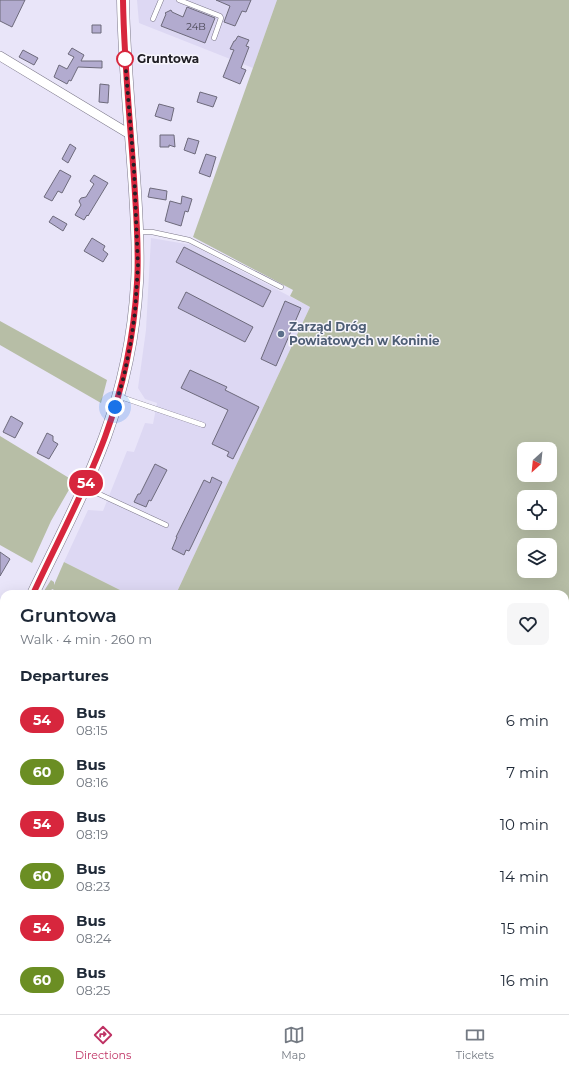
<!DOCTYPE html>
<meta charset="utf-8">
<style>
:root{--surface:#fff;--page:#f6f6f7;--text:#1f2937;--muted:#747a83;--line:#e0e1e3;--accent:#bf3264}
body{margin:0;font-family:Montserrat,sans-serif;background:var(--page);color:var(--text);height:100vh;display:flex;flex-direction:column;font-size:15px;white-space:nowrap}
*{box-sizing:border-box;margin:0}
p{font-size:13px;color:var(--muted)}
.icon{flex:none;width:22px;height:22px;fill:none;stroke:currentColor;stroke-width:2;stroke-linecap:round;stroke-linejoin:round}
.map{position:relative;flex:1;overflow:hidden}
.panel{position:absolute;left:0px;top:590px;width:569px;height:424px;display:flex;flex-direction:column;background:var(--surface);border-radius:12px 12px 0 0;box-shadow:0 4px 16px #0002}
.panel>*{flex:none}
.badge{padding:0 8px;border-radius:13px;font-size:14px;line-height:26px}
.needle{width:26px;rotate:207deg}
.buttons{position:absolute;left:517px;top:442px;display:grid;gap:8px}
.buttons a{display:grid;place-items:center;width:40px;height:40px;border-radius:8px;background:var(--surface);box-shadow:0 4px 16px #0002;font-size:20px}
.you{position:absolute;width:20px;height:20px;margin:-10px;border:3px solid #fff;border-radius:50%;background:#1a73e8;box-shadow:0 0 0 6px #1a73e833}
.map>.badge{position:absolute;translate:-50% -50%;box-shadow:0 0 0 2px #fff}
h2{padding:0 20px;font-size:15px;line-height:36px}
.round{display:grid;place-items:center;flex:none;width:42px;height:42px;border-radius:8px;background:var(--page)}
.headline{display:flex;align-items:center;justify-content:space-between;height:68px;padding:0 20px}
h1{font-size:19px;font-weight:600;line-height:30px}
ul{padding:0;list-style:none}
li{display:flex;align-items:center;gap:12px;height:52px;padding:0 20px}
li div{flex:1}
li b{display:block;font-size:15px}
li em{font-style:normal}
li .badge{min-width:44px;font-weight:700;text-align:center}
.tab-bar{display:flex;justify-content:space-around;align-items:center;height:56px;border-top:1px solid var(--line);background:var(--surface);font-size:11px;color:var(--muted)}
.tab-bar a{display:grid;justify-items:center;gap:2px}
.tab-bar .on{color:var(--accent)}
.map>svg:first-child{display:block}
</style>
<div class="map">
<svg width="569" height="1014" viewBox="0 0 569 1014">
<rect width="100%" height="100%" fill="#e9e5f9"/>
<path fill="#ddd8f3" d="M137,0H277L253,68L139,23Z
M151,238L192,245L310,307L176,594H128L64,562L88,510L103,511L127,451L134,452L145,423L153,424L157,403L145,399L138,388L146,330Z"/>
<path fill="#b7bea6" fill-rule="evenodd" d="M277,0H569V671L565,673V594H176L310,307L290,296L293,290L193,237ZM524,449H550V475H524ZM524,497H550V523H524ZM524,545H550V571H524Z
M0,321L107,380L101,403L0,345Z
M0,436L74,481L51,521L32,563L0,545Z
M64,562L128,594H63L52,589L49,594H42L51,580L54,582V585Z
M0,609L4,612V623L0,631Z
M569,740V1014H493L491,1010H565V748Z
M3,842L4,843V865L0,858V845Z
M0,863L4,869V903L0,901V884H2V882H0Z
M4,986V1010H60L57,1014H0V992Z
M67,1010H85L84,1014H65Z
M96,1010H125C114,1014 107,1014 96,1010Z
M133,1010H359L356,1014H130Z
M425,1010H469L471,1014H423Z"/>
<path fill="#b2abcf" stroke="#6d6a7b" d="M0,0H25L12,27L0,21Z
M216,0H251L246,12L242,11L235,26L224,22L230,6Z
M187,7L215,18L205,43L161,26L166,14L165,13L171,10L172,12L183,17Z
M92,25H101V33H92Z
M238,36L249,40L246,46L249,47L241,68L246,70L240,84L223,77L233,52L234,50L230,49L234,41H235Z
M72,48L84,55L81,61H102V68L78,67L71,81L69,80L67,84L54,77L59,65L67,69L74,57L68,54Z
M23,50L38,58L34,65L19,57Z
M100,84L109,85L108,103L99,102Z
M200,92L217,97L213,107L197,102Z
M159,104L174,108L171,121L155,116Z
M160,135H174L175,147L169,145V147H160Z
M188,138L199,141L195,154L184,150Z
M70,144L76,148L68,163L62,159Z
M206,154L216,157L210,177L199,173Z
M60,170L71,176L62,193L58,191L52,201L44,197Z
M94,175L108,183L88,216L87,215L84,220L75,215L81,205L79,201L81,198L86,197L94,184L90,181Z
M150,188L167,191L166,200L148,197Z
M182,196L192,199L188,212L185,211L181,226L165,221L170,201L181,204Z
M53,216L67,224L63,231L49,222Z
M92,238L105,246L103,250L108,254L103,262L84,251Z
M184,247L271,291L263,307L176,262Z
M186,292L253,327L245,342L178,308Z
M285,301L301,308L276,366L261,359Z
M190,370L227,387L225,390L259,407L233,459L227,456L229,452L212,444L228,410L181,388Z
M11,416L23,423L15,438L3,432Z
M47,433L53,436V441L58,444L49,459L37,453Z
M155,464L167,470L151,501L149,500L146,507L134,502L138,494H140Z
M212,477L222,482L192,545L189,551L186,550L184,555L172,549L177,537H176L204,480L210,483Z
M0,552L10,559L0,576Z"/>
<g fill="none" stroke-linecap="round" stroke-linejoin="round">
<g stroke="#7c788a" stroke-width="5.5">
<path id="service" d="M179,0L220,16L221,18L214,38
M153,19L161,0
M138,232H152L189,240L281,287
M118,396L203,425
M86,488L166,525
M0,761L4,753
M0,837L4,839
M0,928L4,930
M92,1014L93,1013L95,1014
M126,1014L129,1010
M336,1014L339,1010"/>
</g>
<g stroke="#7c788a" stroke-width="10">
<path id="minor" d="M0,56L131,135
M480,1010L482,1014"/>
</g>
<g stroke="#7c788a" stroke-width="13">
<path id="tertiary" d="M33,594C58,542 85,491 105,437C123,388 134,336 137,283C139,253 137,222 135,191C131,127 124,64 123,0
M0,662L4,654"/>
</g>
<path stroke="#84818e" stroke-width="1.5" stroke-dasharray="2 3" stroke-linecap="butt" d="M0,678L4,675
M565,678L569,677
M0,682L4,677
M565,756L569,747
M565,842L569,844
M565,905L569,897
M565,939L569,941
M565,1000L569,994
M61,1014L63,1010
M557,1014L559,1010"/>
<use href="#service" stroke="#fff" stroke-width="4.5"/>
<use href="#minor" stroke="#fff" stroke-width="9"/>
<use href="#tertiary" stroke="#fff" stroke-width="12"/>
</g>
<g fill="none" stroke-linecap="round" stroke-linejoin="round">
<g stroke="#fff" stroke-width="9">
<path id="line" d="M33,594C57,542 85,491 105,437C123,388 134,336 137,283C139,254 137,224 135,194C131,129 124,65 123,0"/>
</g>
<use href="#line" stroke="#d7263d" stroke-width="6"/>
<path stroke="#222027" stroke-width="4" stroke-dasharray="0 7.2" d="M115,407L124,376L131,341L135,312L138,266L134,169L125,59"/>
</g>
<circle fill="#fff" stroke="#d7263d" stroke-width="2" cx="125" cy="59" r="8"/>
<circle fill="#5c6f8a" stroke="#f6f4fc" stroke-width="1.5" cx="281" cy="334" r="4"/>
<g text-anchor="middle" stroke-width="3" stroke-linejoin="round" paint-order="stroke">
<g font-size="10" fill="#464351">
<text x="196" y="30">24B</text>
</g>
<g font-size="12" font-weight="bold" fill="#222027" stroke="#f6f4fc" text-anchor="start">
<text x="137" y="63">Gruntowa</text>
</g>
<g font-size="12" font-weight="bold" fill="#4e5e75" stroke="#f6f4fc" text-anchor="start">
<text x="289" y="331">Zarząd Dróg<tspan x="289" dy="14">Powiatowych w Koninie</tspan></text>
</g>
</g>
</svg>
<div class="buttons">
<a><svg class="needle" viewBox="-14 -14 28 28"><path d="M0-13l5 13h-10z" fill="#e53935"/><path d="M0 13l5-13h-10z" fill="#747a83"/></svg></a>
<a><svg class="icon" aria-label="locate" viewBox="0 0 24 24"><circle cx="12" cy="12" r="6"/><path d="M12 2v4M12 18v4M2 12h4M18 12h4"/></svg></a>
<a><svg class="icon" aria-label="layers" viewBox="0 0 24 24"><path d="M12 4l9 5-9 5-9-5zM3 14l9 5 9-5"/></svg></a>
</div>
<div class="you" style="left:115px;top:407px"></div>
<b class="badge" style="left:86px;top:483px;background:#d7263d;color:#fff">54</b>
<section class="panel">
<div class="headline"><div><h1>Gruntowa</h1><p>Walk · 4 min · 260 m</p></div><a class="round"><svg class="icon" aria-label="heart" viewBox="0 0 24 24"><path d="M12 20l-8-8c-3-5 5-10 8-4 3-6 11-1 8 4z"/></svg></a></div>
<h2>Departures</h2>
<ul>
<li><span class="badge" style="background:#d7263d;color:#fff">54</span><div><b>Bus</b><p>08:15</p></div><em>6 min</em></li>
<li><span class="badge" style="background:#6b8e23;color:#fff">60</span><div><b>Bus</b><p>08:16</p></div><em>7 min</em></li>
<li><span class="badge" style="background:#d7263d;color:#fff">54</span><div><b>Bus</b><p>08:19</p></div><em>10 min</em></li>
<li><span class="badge" style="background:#6b8e23;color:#fff">60</span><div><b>Bus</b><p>08:23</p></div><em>14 min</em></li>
<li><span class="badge" style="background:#d7263d;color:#fff">54</span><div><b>Bus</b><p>08:24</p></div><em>15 min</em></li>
<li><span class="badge" style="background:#6b8e23;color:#fff">60</span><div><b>Bus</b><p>08:25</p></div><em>16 min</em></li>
</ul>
</section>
</div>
<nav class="tab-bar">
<a class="on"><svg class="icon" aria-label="directions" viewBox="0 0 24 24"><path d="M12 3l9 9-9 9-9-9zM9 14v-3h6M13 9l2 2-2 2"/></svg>Directions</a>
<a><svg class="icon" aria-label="map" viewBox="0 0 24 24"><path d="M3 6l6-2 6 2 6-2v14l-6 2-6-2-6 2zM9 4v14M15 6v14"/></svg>Map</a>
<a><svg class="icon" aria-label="tickets" viewBox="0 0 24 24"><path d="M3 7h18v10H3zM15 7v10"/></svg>Tickets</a>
</nav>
